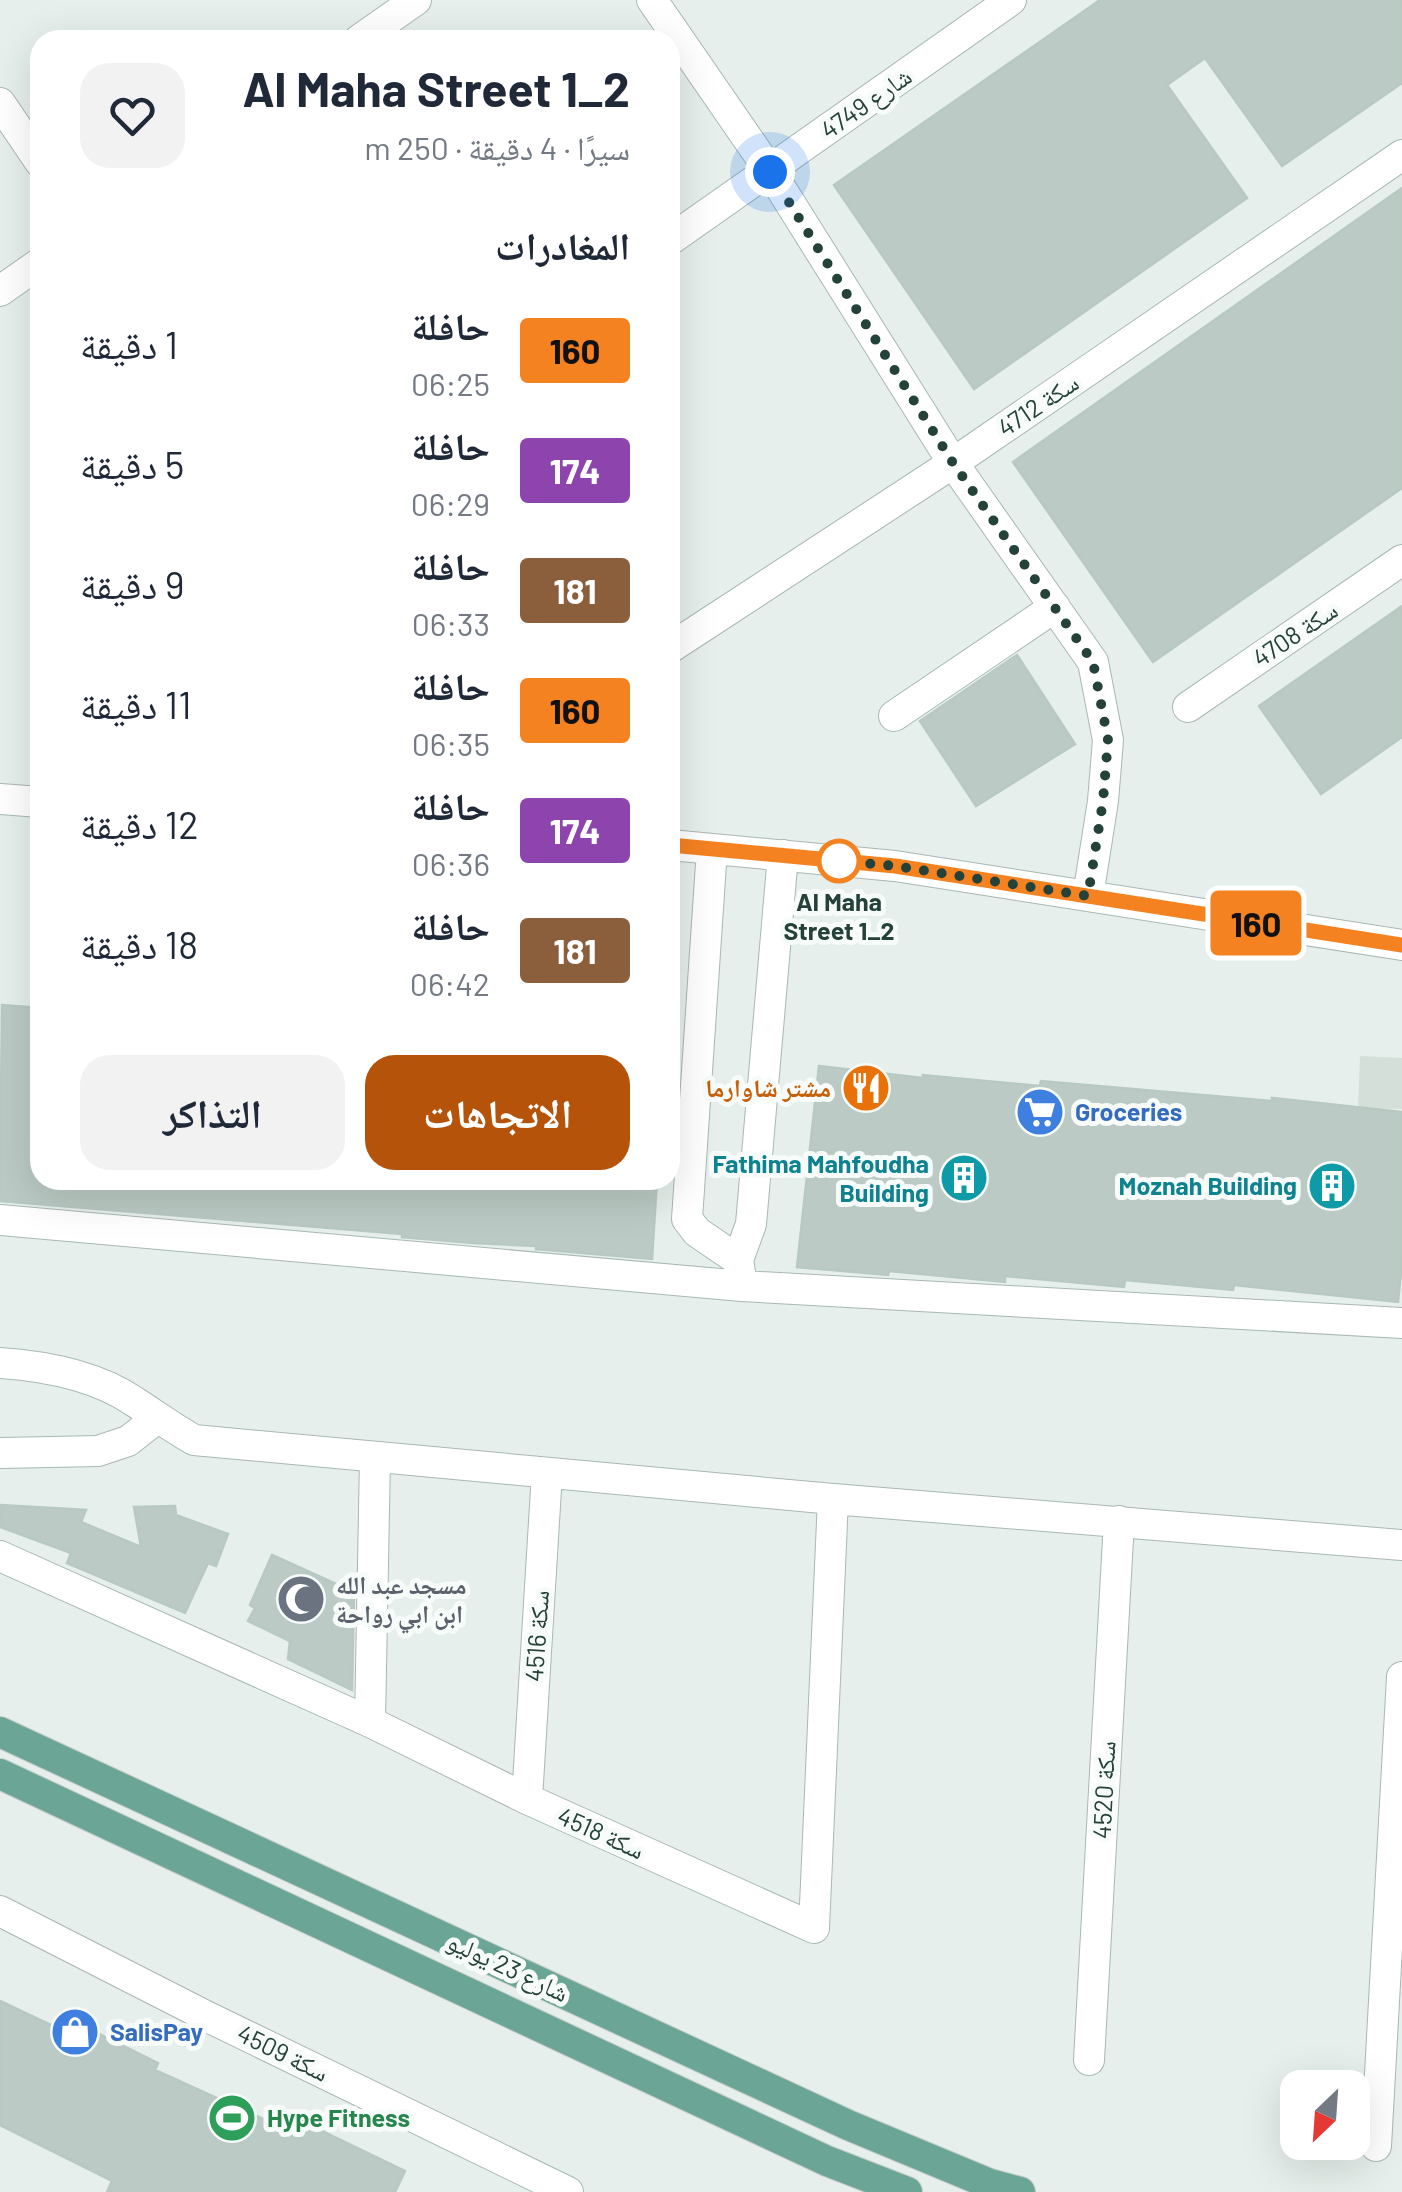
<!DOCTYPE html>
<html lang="ar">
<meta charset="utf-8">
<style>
:root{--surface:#fff;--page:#f2f2f3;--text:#1f2937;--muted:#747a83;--accent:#b45309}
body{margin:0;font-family:Barlow,"Noto Naskh Arabic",sans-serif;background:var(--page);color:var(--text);direction:rtl;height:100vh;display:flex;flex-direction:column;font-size:38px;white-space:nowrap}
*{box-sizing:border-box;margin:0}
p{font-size:32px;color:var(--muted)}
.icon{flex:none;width:55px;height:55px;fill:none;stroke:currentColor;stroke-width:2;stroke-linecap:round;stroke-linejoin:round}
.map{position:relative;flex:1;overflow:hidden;direction:ltr}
.sheet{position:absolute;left:30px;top:30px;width:650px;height:1160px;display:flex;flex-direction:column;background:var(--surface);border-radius:30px;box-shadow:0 10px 40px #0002;direction:rtl}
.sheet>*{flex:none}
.badge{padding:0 20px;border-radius:8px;font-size:35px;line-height:65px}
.needle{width:65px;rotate:205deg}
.fabs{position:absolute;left:1280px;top:2070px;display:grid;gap:20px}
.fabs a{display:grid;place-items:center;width:90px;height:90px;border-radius:20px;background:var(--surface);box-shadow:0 10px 40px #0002;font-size:50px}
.you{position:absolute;width:50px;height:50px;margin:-25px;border:8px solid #fff;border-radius:50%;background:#1a73e8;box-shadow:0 0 0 15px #1a73e833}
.map>.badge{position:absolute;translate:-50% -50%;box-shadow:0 0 0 5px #fff}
h2{padding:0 50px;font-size:38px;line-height:90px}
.round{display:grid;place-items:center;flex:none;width:105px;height:105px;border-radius:30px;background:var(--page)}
.headline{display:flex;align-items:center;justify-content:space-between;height:170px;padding:0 50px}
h1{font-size:48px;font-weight:700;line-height:75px}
.cta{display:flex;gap:20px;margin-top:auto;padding:20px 50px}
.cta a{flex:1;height:115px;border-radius:30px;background:var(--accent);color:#fff;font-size:40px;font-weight:700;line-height:115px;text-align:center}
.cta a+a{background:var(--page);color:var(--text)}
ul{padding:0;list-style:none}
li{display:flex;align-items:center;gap:30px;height:120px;padding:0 50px}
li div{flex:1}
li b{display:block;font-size:38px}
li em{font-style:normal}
li .badge{min-width:110px;font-weight:700;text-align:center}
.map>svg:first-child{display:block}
</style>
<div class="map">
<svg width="1402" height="2192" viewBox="0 0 1402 2192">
<rect width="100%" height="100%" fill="#e6efeb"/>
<path fill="#d4dfda" d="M1360,1056L1402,1058V1109L1358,1108Z"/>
<path fill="#bbcac4" stroke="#b8c9c2" stroke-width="2.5" d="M1100,0H1402V83L1282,166L1205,58L1167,85L1247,198L974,389L834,185Z
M1402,188V488L1153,662L1013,462Z
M1402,606V737L1321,794L1259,706Z
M1017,655L1075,744L976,806L920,721Z
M2,1005L40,1008V1180H657L652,1259L536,1249V1246L473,1243L402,1237V1234L0,1201Z
M819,1066L923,1078V1075L1040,1086L1041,1081L1272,1101V1098L1402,1112V1261L1398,1302L1234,1285L1233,1290L1125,1280L1124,1287L1005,1276V1282L889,1271L888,1275L797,1267Z
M0,1505L86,1510L81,1522L141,1547L134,1507L175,1506L176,1515L228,1534L216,1566L208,1563L185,1613L67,1563L71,1553L0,1527Z
M272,1555L354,1592L352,1690L288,1659L290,1641L248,1621L255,1608L250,1605Z
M0,2001L55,2027L61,2015L158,2063L155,2070L285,2129L291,2116L405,2171L395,2192H107L112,2181L0,2125Z"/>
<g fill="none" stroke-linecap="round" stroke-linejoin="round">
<g stroke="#a8b8b2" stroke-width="32">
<path id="minor" d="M652,0L770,171L953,463L1093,662L1108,740L1103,801L1088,896
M359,40L416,0
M0,103L40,162
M670,240L1011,0
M0,291L40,263
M670,648L953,463L1402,155
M1188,707L1402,560
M894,716L1055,607
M0,799L40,802
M670,845L895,866L1402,945
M712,849L687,1219L697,1232L738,1260
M0,1220L742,1286L1402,1323
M741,1278L738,1260L751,1224L783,855
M0,1363C45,1366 97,1376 135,1402C155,1415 173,1428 194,1440L833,1499L1402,1545
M0,1453L98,1451L128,1441L156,1419
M0,1556L370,1722L527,1799L814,1928L833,1499
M370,1722L375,1458
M527,1799L547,1473
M0,1911L206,2016L568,2192
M1089,2060L1119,1521
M1376,2146L1402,1677"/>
</g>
<g stroke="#c2cac8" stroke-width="32">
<path id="major" d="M0,1732L848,2125L990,2184L1020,2192
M0,1774L827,2161L907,2192"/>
</g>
<use href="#minor" stroke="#fff" stroke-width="30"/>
<use href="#major" stroke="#6aa596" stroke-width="30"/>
</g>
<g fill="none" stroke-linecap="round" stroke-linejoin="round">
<g stroke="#fff" stroke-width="22">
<path id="line" d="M670,845L895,866L1402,945"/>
</g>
<use href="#line" stroke="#f58220" stroke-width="15"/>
<path stroke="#24423a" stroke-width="10" stroke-dasharray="0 18" d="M770,172L953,463L1093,662L1108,740L1103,801L1088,896L895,866L820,859L839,861"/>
</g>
<defs>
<g id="restaurant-disc" transform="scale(2.5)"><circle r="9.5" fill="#e8710a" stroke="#f7fbf9"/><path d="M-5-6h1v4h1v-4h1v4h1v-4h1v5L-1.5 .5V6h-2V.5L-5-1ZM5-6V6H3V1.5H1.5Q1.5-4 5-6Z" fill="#fff"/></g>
<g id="supermarket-disc" transform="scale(2.5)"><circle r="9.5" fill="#3f7fe0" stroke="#f7fbf9"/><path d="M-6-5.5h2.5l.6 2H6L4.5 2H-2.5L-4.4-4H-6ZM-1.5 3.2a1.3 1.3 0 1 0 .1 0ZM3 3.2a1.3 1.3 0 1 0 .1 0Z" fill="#fff"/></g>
<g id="building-disc" transform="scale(2.5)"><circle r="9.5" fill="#0f9aa8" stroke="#f7fbf9"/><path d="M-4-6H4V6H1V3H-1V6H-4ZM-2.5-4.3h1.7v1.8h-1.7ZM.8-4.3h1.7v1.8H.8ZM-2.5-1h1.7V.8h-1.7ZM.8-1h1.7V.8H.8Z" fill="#fff"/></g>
<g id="mosque-disc" transform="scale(2.5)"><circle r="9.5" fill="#6b7280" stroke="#f7fbf9"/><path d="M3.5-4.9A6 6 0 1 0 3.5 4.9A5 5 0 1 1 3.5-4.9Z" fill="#fff"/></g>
<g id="shop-disc" transform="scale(2.5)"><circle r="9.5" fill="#3f7fe0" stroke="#f7fbf9"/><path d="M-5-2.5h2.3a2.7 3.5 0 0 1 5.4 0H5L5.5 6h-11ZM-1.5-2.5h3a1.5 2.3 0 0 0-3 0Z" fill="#fff"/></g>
<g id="stadium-disc" transform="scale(2.5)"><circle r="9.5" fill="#2e9e5b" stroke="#f7fbf9"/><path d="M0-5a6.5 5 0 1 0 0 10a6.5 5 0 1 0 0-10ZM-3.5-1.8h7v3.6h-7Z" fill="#fff"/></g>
</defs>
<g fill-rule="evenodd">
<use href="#restaurant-disc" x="866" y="1088"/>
<use href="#supermarket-disc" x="1040" y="1112"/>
<use href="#building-disc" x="964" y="1178"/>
<use href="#building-disc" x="1332" y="1186"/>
<use href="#mosque-disc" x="301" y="1599"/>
<use href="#shop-disc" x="75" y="2032"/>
<use href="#stadium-disc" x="232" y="2118"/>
</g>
<circle fill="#fff" stroke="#f58220" stroke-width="5" cx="839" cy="861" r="20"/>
<g text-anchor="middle" stroke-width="10" stroke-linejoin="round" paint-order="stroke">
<g font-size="25" fill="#24423a" stroke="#f7fbf9">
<text transform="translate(866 103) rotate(-35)" y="9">4749 شارع</text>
<text transform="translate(1038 405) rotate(-34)" y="9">سكة 4712</text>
<text transform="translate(1295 634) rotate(-34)" y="9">سكة 4708</text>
<text transform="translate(537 1636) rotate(-86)" y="9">سكة 4516</text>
<text transform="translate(1104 1790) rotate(-87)" y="9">سكة 4520</text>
<text transform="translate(601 1833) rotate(24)" y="9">سكة 4518</text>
<text transform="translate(508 1967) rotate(25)" y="9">شارع 23 يوليو</text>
<text transform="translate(283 2053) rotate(26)" y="9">سكة 4509</text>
</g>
<g font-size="25" font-weight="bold" fill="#24423a" stroke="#f7fbf9">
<text x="839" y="911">Al Maha<tspan x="839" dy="29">Street 1_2</tspan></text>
</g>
<g font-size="25" font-weight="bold" fill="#c56008" stroke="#f7fbf9" text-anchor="end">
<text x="831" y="1097">مشتر شاوارما</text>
</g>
<g font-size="25" font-weight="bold" fill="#366cbe" stroke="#f7fbf9" text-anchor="start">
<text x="1075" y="1121">Groceries</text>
<text x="110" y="2041">SalisPay</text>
</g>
<g font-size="25" font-weight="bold" fill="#0d838f" stroke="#f7fbf9" text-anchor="end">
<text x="929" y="1173">Fathima Mahfoudha<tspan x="929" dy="29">Building</tspan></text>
<text x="1297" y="1195">Moznah Building</text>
</g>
<g font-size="25" font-weight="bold" fill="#5b616d" stroke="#f7fbf9" text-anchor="start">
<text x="336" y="1594">مسجد عبد الله<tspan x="336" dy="29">ابن ابي رواحة</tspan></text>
</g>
<g font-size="25" font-weight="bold" fill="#27864d" stroke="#f7fbf9" text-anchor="start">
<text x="267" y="2127">Hype Fitness</text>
</g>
</g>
</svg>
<div class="fabs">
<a><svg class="needle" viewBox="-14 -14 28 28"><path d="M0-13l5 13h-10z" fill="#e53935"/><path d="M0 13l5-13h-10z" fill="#747a83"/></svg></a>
</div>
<div class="you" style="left:770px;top:172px"></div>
<b class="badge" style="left:1256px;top:923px;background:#f58220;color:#111">160</b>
<section class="sheet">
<div class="headline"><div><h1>Al Maha Street 1_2</h1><p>سيرًا · 4 دقيقة · 250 m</p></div><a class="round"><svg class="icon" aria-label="heart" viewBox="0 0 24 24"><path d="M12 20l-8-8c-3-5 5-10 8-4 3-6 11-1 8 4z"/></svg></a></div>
<h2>المغادرات</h2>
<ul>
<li><span class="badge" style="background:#f58220;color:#111">160</span><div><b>حافلة</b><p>06:25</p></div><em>1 دقيقة</em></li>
<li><span class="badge" style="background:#8e44ad;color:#fff">174</span><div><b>حافلة</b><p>06:29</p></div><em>5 دقيقة</em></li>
<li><span class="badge" style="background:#8b5e3c;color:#fff">181</span><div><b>حافلة</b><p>06:33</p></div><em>9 دقيقة</em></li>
<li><span class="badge" style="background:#f58220;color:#111">160</span><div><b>حافلة</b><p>06:35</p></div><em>11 دقيقة</em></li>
<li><span class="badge" style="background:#8e44ad;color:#fff">174</span><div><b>حافلة</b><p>06:36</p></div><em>12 دقيقة</em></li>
<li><span class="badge" style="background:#8b5e3c;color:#fff">181</span><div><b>حافلة</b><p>06:42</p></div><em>18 دقيقة</em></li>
</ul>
<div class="cta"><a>الاتجاهات</a><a>التذاكر</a></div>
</section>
</div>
